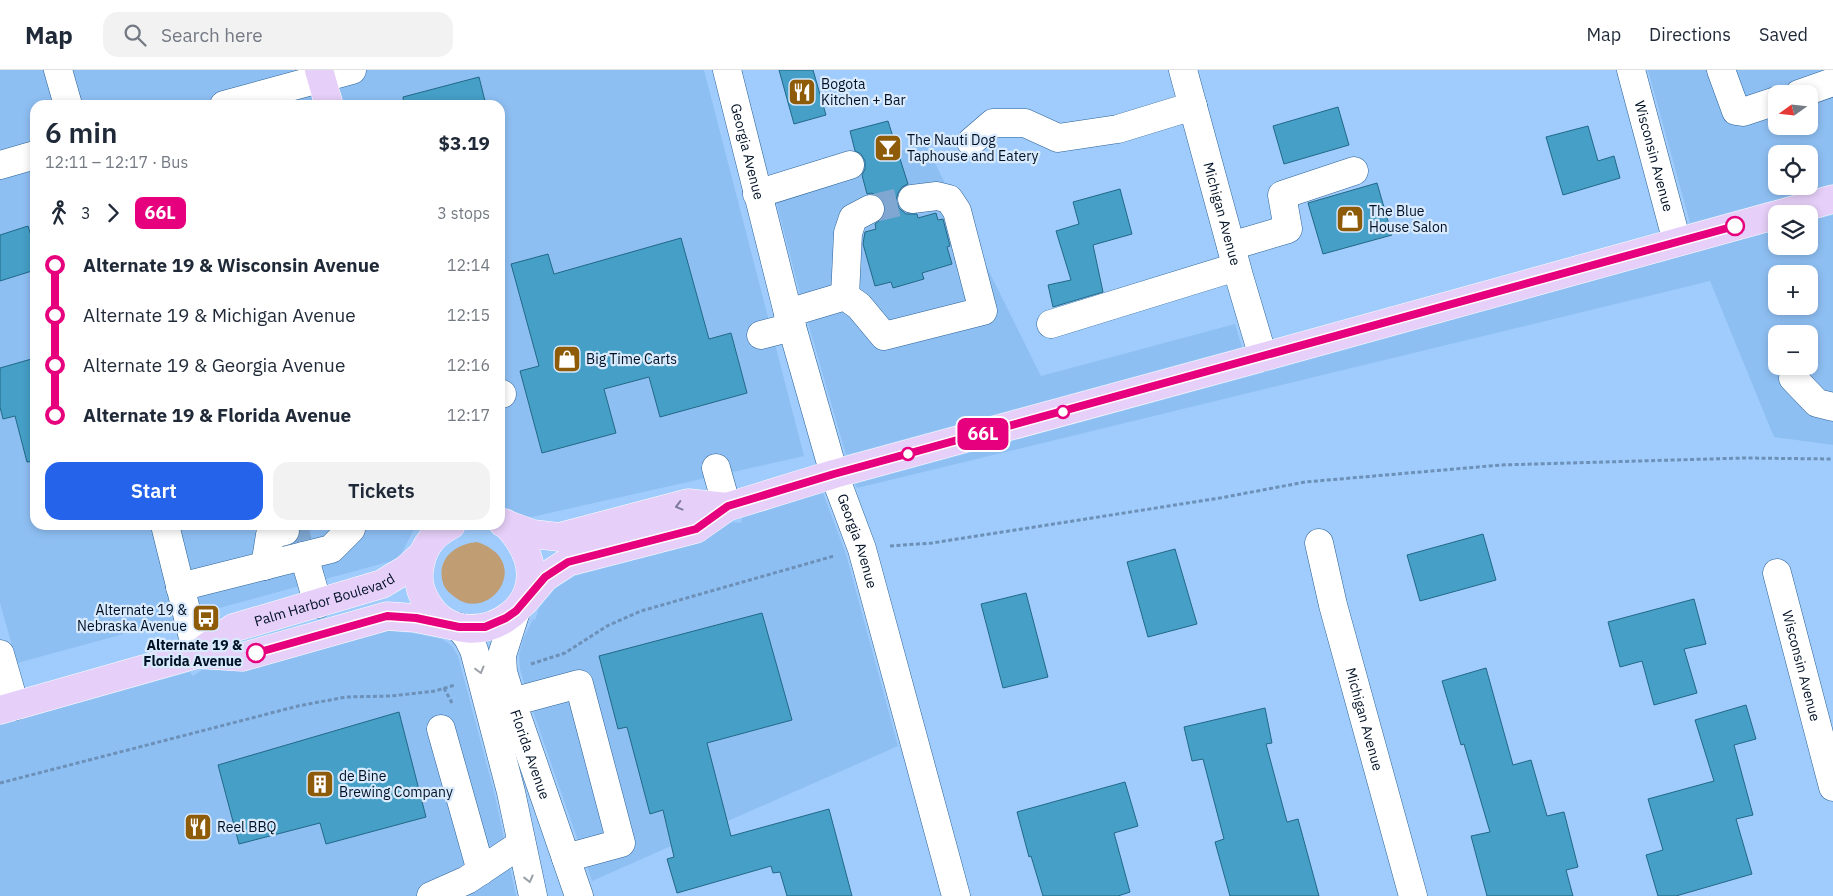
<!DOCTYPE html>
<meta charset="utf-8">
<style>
:root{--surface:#fff;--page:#f2f2f3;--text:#1f2937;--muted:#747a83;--line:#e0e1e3;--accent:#2563eb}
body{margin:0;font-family:"IBM Plex Sans",sans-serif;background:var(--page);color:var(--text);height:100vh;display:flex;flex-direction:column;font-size:19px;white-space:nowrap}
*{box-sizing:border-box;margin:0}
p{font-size:16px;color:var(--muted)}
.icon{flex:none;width:28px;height:28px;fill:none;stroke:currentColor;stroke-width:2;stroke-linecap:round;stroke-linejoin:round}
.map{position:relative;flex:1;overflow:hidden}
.panel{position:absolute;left:30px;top:30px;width:475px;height:430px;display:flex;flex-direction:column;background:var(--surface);border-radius:15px;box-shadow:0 2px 8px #0003}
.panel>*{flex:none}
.badge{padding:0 10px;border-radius:8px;font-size:18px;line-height:32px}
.needle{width:32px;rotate:255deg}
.buttons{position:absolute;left:1768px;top:15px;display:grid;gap:10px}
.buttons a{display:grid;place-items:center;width:50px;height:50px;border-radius:10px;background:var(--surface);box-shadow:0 2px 8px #0003;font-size:25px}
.map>.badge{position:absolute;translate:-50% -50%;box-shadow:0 0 0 2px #fff}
.legs{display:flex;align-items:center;gap:8px;height:55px;padding:0 15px;font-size:16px}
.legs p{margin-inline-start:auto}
.headline{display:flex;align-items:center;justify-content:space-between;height:85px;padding:0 15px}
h1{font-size:28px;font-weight:600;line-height:38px}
.button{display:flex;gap:10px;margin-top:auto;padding:10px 15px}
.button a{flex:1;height:58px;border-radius:15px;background:var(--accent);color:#fff;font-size:20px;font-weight:600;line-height:58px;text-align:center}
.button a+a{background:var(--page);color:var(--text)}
ul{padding:0 15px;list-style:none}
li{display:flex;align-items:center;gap:18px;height:50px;font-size:19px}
li i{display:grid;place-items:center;width:8px;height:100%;margin:0 6px;background:currentColor}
li i::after{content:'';width:12px;height:12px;margin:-6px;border:4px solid;border-radius:50%;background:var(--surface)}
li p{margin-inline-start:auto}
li:first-child i{background:linear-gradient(#0000 50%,currentColor 0)}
li:last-child i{background:linear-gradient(currentColor 50%,#0000 0)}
header{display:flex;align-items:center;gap:30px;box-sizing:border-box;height:70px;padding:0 25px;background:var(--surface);border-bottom:1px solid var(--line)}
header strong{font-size:24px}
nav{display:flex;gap:28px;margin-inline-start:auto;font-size:18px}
.search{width:350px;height:45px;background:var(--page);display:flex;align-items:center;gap:12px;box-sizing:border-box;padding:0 18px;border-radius:15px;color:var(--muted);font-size:19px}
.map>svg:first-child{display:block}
</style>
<header>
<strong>Map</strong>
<div class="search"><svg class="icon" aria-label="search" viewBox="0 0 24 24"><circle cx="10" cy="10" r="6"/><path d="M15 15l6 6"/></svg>Search here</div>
<nav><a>Map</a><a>Directions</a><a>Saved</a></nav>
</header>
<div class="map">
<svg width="1833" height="826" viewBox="0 0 1833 826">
<rect width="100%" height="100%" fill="#9fccfc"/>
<path fill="#8ebff3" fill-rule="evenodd" d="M0,0H704L804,386L527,448L500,440V35H35V455H416L399,489L17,593L0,533Z
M1648,0H1833V114L1690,153ZM1776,24H1809V56H1776ZM1776,84H1809V116H1776Z
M926,75L1041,306L1235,254L1242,277L846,385L804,239L770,108Z
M1833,145V375L1774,367L1710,211L857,418L855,414L1251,306L1776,160V176H1809V151ZM1776,204H1809V236H1776ZM1776,264H1809V296H1776Z
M823,423L846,484L898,676L592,811L528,627L520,599L519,585L523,569L533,549L535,550L539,538L556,518L575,506L700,473L732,452L741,453L742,448Z
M388,561L412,563L442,569L452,576L458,586L495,726L516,826H0V655L190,602L193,606L202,600L247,601Z"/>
<path fill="#c19d73" d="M477,472C534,491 491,553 456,528C451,524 445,520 443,513C436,489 455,474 477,472Z"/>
<path fill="#459fc7" stroke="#226887" d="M779,0H813L826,45L794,54Z
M479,7L486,35H404L403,27Z
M1338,37L1349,75L1284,94L1273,56Z
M888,51L908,114L902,117L898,123L896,130L899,138L906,144H917L918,148L936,143L938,150L943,149L950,176L947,177L952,194L922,203L924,209L893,218L891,212L875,216L863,174L865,162L876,159L875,154L883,148L886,139L884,131L879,126L871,123L867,124L862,105L865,99V91L861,84L855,81L850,61Z
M1588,56L1598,91L1614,86L1620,108L1563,125L1546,67Z
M1377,113L1392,165L1323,184L1308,133Z
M1120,119L1132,164L1093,175L1103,222L1053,237L1048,215L1071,210L1056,161L1079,154L1073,132Z
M28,156L35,178V200L0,211V165Z
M681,168L709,269L731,263L747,323L660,347L649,307L604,319L616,363L542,383L520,301L539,296L511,194L548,184L554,204Z
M35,288V391L27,392L15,346L3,349L0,337V298Z
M1483,464L1496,510L1420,531L1407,485Z
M1175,479L1197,554L1148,567L1127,492Z
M1026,523L1048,607L1003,618L981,534Z
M1694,529L1706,574L1684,579L1697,623L1654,635L1642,591L1620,597L1608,552Z
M762,543L792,650L707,673L731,766L829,739L852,826H787L780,802L773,803L771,796L677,823L667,789L674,787L663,740L650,744L627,657L618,659L599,586Z
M1486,598L1513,695L1531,690L1547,746L1564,742L1578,797L1566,800L1573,826H1487L1471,766L1490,762L1464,674L1461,675L1442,611Z
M1746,635L1756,669L1734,675L1753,745L1736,749L1752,804L1676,826H1658L1646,785L1663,780L1648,729L1714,711L1695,650Z
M1265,638L1272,673L1266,674L1287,752L1298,749L1319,826H1230L1215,772L1224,769L1203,689L1192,691L1184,657Z
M399,642L426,747L326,774L320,753L239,774L218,695Z
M1125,712L1138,756L1114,763L1130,822L1118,826H1043L1031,786L1029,787L1017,742Z"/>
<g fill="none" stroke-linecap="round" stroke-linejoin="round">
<path stroke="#7fa7d1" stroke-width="28" stroke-dasharray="28 14" stroke-linecap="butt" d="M870,139L912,129
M285,461L308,455"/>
<g stroke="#2a6196" stroke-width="29">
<g id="minor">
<path d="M58,0L68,35"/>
<path id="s1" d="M727,0L788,243L834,404L862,479L956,826"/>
<path id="s2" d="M1183,0L1239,206L1263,287"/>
<path id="s3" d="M1631,0L1677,172"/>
<path d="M1721,0L1736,41L1743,42L1776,31"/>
<path d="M1799,24L1833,12"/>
<path d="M224,35L352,0"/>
<path d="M971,72L993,53H1025L1058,68L1118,59L1193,36"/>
<path d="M0,95L35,85"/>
<path d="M757,124L850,95"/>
<path d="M1231,176L1288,159L1282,125L1354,101"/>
<path d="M845,226L848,163L853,148L870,139"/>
<path d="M788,243L845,226L859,236L884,266L983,241L957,141L949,129L937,126L912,129"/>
<path d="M1051,254L1236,197"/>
<path d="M761,265L792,257"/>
<path d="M1793,308L1817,333L1833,337"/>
<path d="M500,324H502"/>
<path d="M716,398L727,437"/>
<path d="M165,455L197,584"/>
<path id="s4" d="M1319,473L1333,535L1413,826"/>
<path d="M304,486L318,534"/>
<path d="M265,496L270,465L285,461"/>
<path id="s5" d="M1777,503L1833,717"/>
<path d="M180,517L331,479L351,459L352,455"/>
<path id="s6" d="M516,541L502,585L503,602L512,632L579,826"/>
<path d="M459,557L468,568L474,580L511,722L533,826"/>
<path d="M0,584L15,636"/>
<path d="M512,632L579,614L621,773L566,788"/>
<path d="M441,659L481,801"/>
<path d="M431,826L467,810L521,774"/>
</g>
</g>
<g stroke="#fff" stroke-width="29">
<g id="major">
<path d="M319,0L329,35"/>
<path d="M1780,144L1833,129"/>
<path d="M503,453L533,464L559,467L688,433L727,437"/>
<path d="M451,455C430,466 421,480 419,503C418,516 422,525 429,536C467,594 581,531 505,453"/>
<path d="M524,532L545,507L568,492L696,459L727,437L834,404L1263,287L1776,145"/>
<path id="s7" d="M197,584L233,558L382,514L405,500L423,484"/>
<path d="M0,640L197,584L242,587L387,546L416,548L450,555"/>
</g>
</g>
<path stroke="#6c90b7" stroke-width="3" stroke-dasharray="4 2.5" stroke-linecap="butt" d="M890,476L932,473L1220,428L1305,412L1501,395L1744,388L1833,389
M531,594L565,583L607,556L641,541L834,486
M444,618L452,633
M0,713L298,636L346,627L391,626L435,621L455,615"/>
<use href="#minor" stroke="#fff" stroke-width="28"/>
<use href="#major" stroke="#e6cff8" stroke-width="28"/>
</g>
<defs><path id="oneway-chevron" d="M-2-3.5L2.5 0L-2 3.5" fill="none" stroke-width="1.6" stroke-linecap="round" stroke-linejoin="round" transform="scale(1.25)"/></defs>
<use stroke="#7e7a9a" href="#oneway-chevron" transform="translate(679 436) rotate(165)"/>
<g stroke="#99a0a8">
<use href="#oneway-chevron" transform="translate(480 600) rotate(75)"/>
<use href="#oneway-chevron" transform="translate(529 809) rotate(76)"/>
</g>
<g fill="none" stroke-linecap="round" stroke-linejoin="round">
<g stroke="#fff" stroke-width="11">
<path id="line-1" d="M256,583L387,546L416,548L459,557H485L506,548L516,541L545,507L568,492L696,459L728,436L834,404L1735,156"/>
</g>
<use href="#line-1" stroke="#e6007e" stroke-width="8"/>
</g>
<defs>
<g id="restaurant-square" transform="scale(1.4375)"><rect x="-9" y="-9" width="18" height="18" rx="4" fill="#8e5b09" stroke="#d9eafd"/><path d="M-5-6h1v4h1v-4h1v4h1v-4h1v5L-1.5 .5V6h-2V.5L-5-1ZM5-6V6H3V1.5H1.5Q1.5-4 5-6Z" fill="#fff"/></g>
<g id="bar-square" transform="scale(1.4375)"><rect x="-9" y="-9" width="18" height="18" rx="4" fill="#8e5b09" stroke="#d9eafd"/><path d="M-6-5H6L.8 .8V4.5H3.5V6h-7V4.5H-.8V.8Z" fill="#fff"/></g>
<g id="shop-square" transform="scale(1.4375)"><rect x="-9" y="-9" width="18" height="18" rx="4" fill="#8e5b09" stroke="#d9eafd"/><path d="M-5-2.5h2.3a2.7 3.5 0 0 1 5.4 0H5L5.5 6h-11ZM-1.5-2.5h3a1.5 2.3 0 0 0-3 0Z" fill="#fff"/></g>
<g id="bus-square" transform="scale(1.4375)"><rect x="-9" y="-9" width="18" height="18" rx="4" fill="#8e5b09" stroke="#d9eafd"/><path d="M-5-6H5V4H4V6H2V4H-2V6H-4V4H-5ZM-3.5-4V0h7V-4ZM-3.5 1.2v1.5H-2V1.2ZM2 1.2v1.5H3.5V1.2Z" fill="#fff"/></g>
<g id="building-square" transform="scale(1.4375)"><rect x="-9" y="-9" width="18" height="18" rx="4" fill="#8e5b09" stroke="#d9eafd"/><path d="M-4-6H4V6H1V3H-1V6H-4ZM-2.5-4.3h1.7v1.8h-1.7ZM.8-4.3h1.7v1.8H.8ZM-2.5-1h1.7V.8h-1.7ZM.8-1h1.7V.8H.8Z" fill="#fff"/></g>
</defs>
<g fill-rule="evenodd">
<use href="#restaurant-square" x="802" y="22"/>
<use href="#bar-square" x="888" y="78"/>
<use href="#shop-square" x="1350" y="149"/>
<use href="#shop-square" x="567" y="289"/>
<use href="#bus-square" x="206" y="548"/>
<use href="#building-square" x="320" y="714"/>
<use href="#restaurant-square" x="198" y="757"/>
</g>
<g fill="#fff" stroke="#e6007e" stroke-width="2.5">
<circle cx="1735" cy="156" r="9"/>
<circle cx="1063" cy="342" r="6"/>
<circle cx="908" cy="384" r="6"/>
<circle cx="256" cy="583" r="9"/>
</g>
<g text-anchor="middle" stroke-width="4.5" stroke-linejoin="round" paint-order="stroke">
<g font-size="14" fill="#001126" stroke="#d9eafd" text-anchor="start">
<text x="821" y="19">Bogota<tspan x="821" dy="16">Kitchen + Bar</tspan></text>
<text x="907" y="75">The Nauti Dog<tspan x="907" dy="16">Taphouse and Eatery</tspan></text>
<text x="1369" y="146">The Blue<tspan x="1369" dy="16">House Salon</tspan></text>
<text x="586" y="294">Big Time Carts</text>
<text x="187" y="545" text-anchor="end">Alternate 19 &amp;<tspan x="187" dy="16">Nebraska Avenue</tspan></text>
<text x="339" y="711">de Bine<tspan x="339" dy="16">Brewing Company</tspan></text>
<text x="217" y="762">Reel BBQ</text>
</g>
<g font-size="14" fill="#001126" stroke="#d9eafd">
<text dy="5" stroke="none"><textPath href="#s1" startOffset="84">Georgia Avenue</textPath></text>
<text dy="5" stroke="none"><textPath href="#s3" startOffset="89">Wisconsin Avenue</textPath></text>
<text dy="5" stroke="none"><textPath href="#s2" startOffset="149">Michigan Avenue</textPath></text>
<text dy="5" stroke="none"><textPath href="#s1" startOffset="489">Georgia Avenue</textPath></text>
<text dy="5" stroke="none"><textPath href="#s7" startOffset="140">Palm Harbor Boulevard</textPath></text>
<text dy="5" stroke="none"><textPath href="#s5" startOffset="96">Wisconsin Avenue</textPath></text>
<text dy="5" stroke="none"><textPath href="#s4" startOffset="182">Michigan Avenue</textPath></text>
<text dy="5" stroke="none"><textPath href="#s6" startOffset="150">Florida Avenue</textPath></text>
</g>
<g font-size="14" font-weight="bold" fill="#001126" stroke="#d9eafd" text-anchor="end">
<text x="242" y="580">Alternate 19 &amp;<tspan x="242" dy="16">Florida Avenue</tspan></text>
</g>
</g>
</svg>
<div class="buttons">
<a><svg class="needle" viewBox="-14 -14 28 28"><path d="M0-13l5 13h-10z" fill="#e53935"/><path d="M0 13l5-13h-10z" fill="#747a83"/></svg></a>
<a><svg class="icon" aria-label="locate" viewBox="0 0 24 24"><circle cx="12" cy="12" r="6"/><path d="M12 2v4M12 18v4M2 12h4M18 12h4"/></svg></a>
<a><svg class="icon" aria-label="layers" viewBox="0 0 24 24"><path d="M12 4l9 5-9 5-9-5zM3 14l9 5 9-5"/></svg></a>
<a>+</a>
<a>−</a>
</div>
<b class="badge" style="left:983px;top:364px;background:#e6007e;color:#fff">66L</b>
<section class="panel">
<div class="headline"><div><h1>6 min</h1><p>12:11 – 12:17 · Bus</p></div><b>$3.19</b></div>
<div class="legs"><svg class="icon" aria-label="walk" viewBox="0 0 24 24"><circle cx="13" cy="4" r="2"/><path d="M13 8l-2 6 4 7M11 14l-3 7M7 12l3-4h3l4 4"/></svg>3<svg class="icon" aria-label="forward" viewBox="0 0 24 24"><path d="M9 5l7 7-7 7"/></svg><b class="badge" style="background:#e6007e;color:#fff">66L</b><p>3 stops</p></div>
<ul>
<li><i style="color:#e6007e"></i><b>Alternate 19 &amp; Wisconsin Avenue</b><p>12:14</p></li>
<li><i style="color:#e6007e"></i><span>Alternate 19 &amp; Michigan Avenue</span><p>12:15</p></li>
<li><i style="color:#e6007e"></i><span>Alternate 19 &amp; Georgia Avenue</span><p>12:16</p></li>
<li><i style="color:#e6007e"></i><b>Alternate 19 &amp; Florida Avenue</b><p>12:17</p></li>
</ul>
<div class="button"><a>Start</a><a>Tickets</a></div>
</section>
</div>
